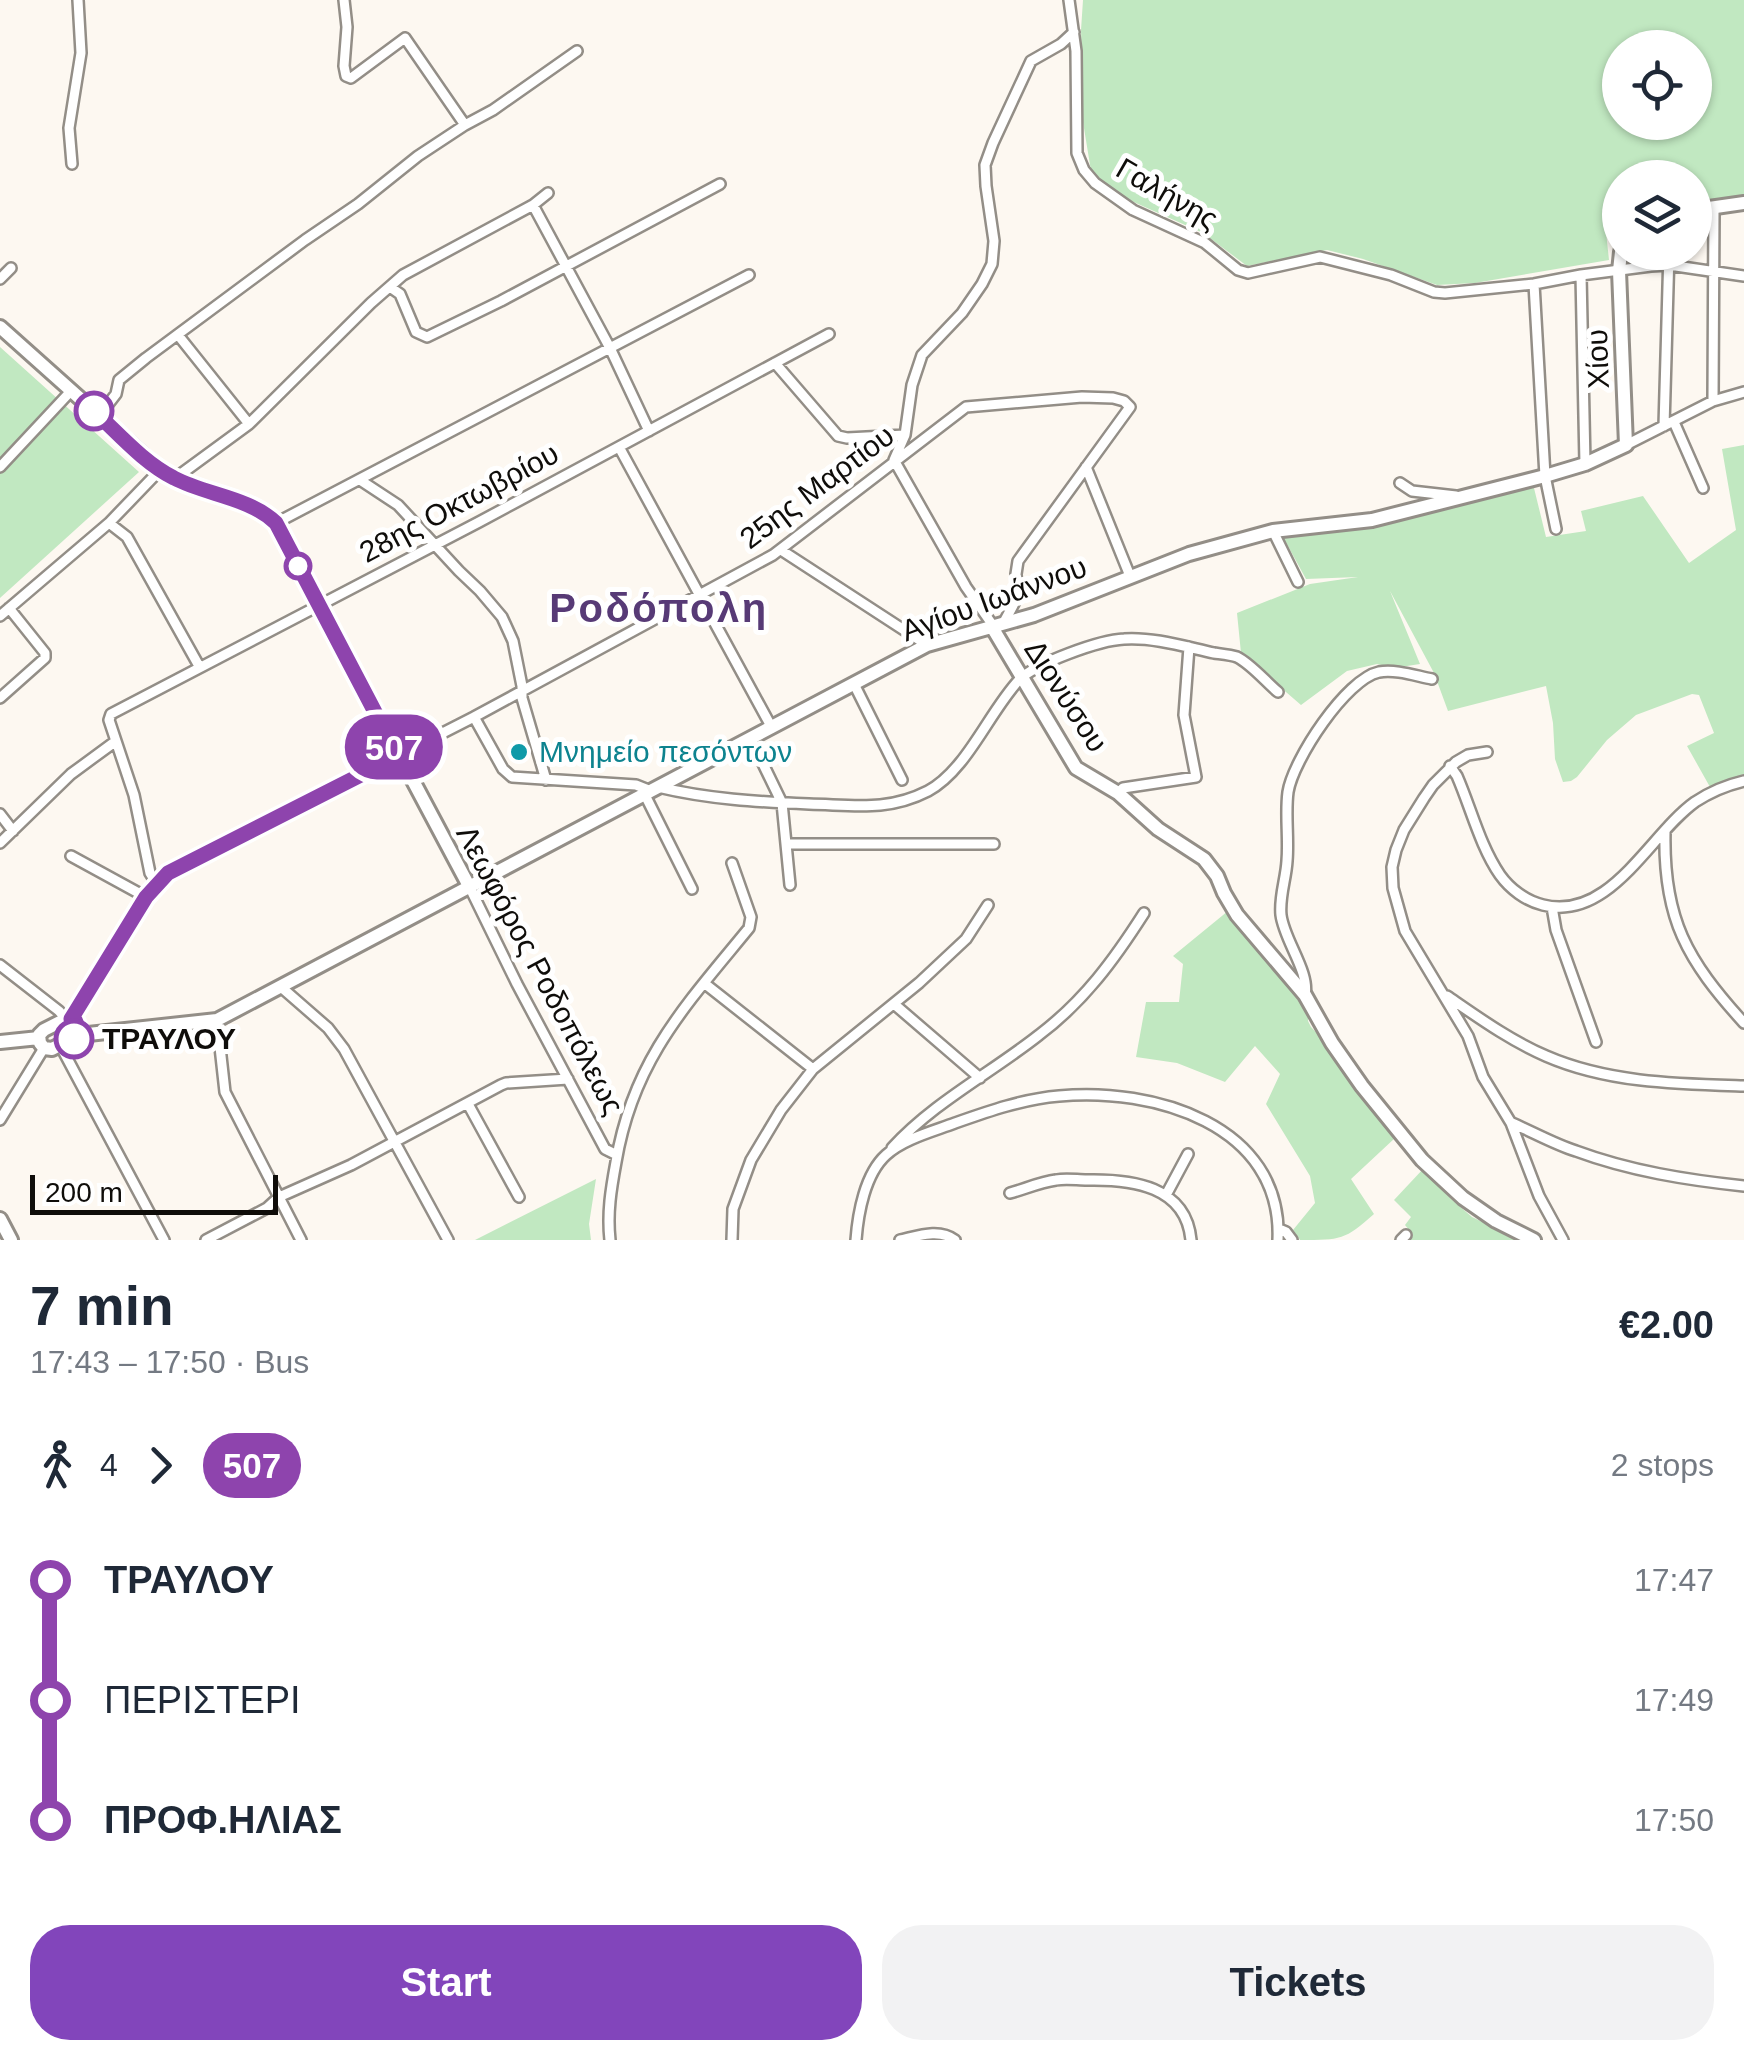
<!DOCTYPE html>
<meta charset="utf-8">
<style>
:root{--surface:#fff;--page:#f2f2f3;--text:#1f2937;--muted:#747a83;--accent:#8245bb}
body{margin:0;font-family:Helvetica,sans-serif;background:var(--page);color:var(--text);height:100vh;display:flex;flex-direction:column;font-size:38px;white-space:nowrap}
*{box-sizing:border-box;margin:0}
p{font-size:32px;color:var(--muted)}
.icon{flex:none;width:55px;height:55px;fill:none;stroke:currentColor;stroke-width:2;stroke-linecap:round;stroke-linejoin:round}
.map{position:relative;height:1240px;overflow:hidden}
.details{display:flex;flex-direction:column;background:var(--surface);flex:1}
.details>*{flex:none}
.badge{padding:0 20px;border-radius:32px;font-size:35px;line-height:65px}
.fabs{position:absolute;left:1602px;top:30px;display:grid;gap:20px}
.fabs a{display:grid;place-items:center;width:110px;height:110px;border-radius:50%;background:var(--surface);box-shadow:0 2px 8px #0004;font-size:50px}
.scale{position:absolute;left:30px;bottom:25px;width:248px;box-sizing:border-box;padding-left:10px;border:5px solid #0f0d0a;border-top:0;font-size:28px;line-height:35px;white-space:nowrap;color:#0f0d0a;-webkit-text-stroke:8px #fff;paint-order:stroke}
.map>.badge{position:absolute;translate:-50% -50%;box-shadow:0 0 0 5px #fff}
.legs{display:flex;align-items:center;gap:15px;height:110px;padding:0 30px;font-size:32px}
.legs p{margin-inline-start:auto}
.head{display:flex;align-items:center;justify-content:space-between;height:170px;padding:0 30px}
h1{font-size:55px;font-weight:800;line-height:75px}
.button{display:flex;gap:20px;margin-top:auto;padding:20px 30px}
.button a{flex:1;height:115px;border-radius:40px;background:var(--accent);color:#fff;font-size:40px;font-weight:800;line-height:115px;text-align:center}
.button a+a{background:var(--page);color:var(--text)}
ul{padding:0 30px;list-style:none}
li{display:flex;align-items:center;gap:35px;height:120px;font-size:38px}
li i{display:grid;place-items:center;width:15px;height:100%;margin:0 12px;background:currentColor}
li i::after{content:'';width:25px;height:25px;margin:-12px;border:8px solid;border-radius:50%;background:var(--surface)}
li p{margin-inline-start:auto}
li:first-child i{background:linear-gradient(#0000 50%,currentColor 0)}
li:last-child i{background:linear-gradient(currentColor 50%,#0000 0)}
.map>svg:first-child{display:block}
</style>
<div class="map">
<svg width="1744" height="1240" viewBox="0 0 1744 1240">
<rect width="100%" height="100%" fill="#fdf8f1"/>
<path fill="#c1e8c1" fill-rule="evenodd" d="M1083,0H1744V198L1695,204V178H1620V225L1606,232L1609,260L1475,283L1437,285L1363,259L1327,250L1247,266L1203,233L1118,195L1091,171L1083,122L1081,30ZM1620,48H1695V122H1620Z
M0,347L139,472L0,598Z
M1744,445V774L1710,787L1687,746L1714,733L1699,695L1692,694L1636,715L1607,740L1577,777L1571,781L1563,782L1555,759L1553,723L1546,686L1448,711L1434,673L1390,591L1420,664L1394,668L1377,664L1347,671L1301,705L1241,653L1237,613L1310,584L1358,577L1306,579L1283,537L1369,523L1533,484L1546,537L1586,531L1581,511L1643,496L1689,563L1736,530L1722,449Z
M1228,911L1277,967L1308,1009V1021L1311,1027L1328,1045L1395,1138L1351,1179L1374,1214C1345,1240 1341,1240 1300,1240L1293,1230L1315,1203L1310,1176L1266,1104L1280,1074L1255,1046L1225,1082L1177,1063L1136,1057L1146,1002H1179L1183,964L1173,956Z
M1424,1168L1450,1198L1472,1217L1520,1240H1409L1413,1235L1405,1225L1411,1217L1394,1200Z
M596,1179L589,1224L591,1240H475Z"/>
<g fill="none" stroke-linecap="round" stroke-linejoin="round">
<g stroke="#938e87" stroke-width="14">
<path id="street" d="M344,0L347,27L344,66L346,76L351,78L405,38L465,125
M1069,0L1076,51L1077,153L1084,170L1095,183L1133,210L1205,243L1238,270L1248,273L1320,257L1391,275L1434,292L1445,293L1534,284L1581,275L1651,266L1669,265L1744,276
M72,164L69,128L81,53L78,0
M533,205L610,348L649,431
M1581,275L1585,464
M0,279L11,268
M1534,284L1545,476L1556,529
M390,287L400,294L416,332L427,337L501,301L720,184
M178,335L249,424
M775,363L838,436L847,438L905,435
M1713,401L1714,207
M99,416L116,394L119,380L146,358L305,240L358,204L418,156L465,125L493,110L577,51
M1674,422L1703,488
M1664,426L1669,252
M1626,445L1713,401L1744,392
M619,447L772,728
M0,467L71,391
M1086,467L1130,576
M174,479L249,424L371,303L403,275L533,205L548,193
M360,480L398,505L459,571L480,591L502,617L513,641L522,686V698L546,780
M1400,483L1412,491L1456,496
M109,523L127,537L199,666
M276,523L749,275
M1273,531L1298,582
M781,550L927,645
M0,616L109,523L160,470
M994,627L966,587L894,460L905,435L912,385L922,355L962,313L982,284L992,264L994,241L986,186L985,165L993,143L1031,61L1061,44L1074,32
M854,684L902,780
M0,698L45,658V653L9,608
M474,717L503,769L512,777L636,785L651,791
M751,739L782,803L790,885
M1487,752L1468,755L1456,762L1433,785L1424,798L1404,830L1396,850L1392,867L1393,888L1405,931L1468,1036L1483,1077L1511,1123L1539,1196L1563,1240
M1450,766L1457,776C1471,808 1480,846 1500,875C1510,889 1526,901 1543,905C1610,922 1650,834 1695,802C1710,792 1727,785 1744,781
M658,787C708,799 758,802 809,804C853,805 887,812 928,791C967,770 989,712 1019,680C1036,663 1100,640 1124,639C1154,637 1186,647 1214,653C1221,654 1231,655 1237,657C1251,664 1265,681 1278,692
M1118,793L1123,788L1196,777L1184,715L1189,647
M645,795L692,889
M0,814L13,831
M1665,832C1663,919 1687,960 1744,1023
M0,843L71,774L116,741
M786,844H994
M71,856L146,897
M157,884L150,873L134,795L109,720L111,714L479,522L829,334
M469,886L517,984L605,1149L617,1155
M1552,907L1556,930L1596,1042
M0,965L59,1011L66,1019
M704,983L813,1069
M281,987L328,1028L344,1049L448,1240
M1305,995C1310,972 1284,940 1281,915C1279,897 1286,879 1287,861C1289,838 1285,814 1288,792C1293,760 1346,679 1379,672C1396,669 1416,676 1432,679
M1447,996C1479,1018 1511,1041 1546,1056C1608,1083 1678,1084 1744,1086
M894,1004L980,1078
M71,1019L146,897L168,873L474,717L773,555L966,407L1082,397L1113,398L1124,401L1130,407L1018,561L1016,574L1017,598L1003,624
M217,1020L225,1092L301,1240
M60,1045L164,1240
M468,1104L519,1197
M0,1120L44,1048
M1512,1123C1533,1132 1554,1144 1576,1151C1630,1171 1687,1180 1744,1186
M892,1148C934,1102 991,1073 1039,1035C1084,1001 1114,960 1144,913
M1010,1193C1025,1189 1040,1182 1056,1180C1066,1178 1077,1180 1087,1180C1132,1179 1186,1186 1191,1240
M1166,1195L1188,1154
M1279,1229L1286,1232L1292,1240
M206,1240L267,1208L279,1197L351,1165L501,1085L506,1083L568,1079
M610,1240C607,1213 611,1189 616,1162C633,1060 686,1005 749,928L751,917L732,863
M732,1240L733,1209L751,1160L781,1110L813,1069L919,983L966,939L988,905
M856,1240C858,1213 865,1174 886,1155C903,1139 934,1131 955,1123C989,1111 1023,1099 1059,1096C1152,1087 1283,1124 1278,1240
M900,1240C918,1236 939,1228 955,1240
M1401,1240L1406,1235"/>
</g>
<g stroke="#938e87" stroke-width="18">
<path id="secondary" d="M1695,210L1744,203
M0,327L160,470L198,488L257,509L276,523L469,886
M994,627L995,632L1076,768L1118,793L1158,829L1204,859L1217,876L1224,893L1237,915L1305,995L1332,1043L1362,1086L1422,1160L1463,1198L1496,1221L1534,1240
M66,1019L75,1021L79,1029V1035L52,1049L44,1048L40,1043L39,1035L44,1030Z
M79,1035L217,1020L927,645L1034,615L1189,554L1273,531L1372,520L1439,503L1545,476L1585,464L1626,445L1619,271L1621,252
M0,1042L39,1038
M0,1219L11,1240"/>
</g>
<use href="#street" stroke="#fff" stroke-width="9"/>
<use href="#secondary" stroke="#fff" stroke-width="12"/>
</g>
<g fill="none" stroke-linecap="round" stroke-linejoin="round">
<g stroke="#fff" stroke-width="22">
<path id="line-1" d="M74,1039L80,1032L75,1020L71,1019L76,1011L146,897L168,873L398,756L276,523C249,497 206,495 174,478C144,463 119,434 94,411"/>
</g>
<use href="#line-1" stroke="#8e44ad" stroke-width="15"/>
</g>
<g fill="#fff" stroke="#8e44ad" stroke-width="5">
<circle cx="94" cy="411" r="18"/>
<circle cx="298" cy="566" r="12"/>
<circle cx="74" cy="1039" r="18"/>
</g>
<circle fill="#0f9aa8" stroke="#fff" stroke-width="4" cx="519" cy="752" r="10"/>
<g text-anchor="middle" stroke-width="10" stroke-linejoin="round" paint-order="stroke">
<g font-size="30" fill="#0f0d0a" stroke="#fff">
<text transform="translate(1167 194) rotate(30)" y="10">Γαλήνης</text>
<text transform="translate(1598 359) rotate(-92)" y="10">Χίου</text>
<text transform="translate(817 487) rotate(-37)" y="10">25ης Μαρτίου</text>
<text transform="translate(459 503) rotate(-28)" y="10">28ης Οκτωβρίου</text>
<text transform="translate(994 599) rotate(-20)" y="10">Αγίου Ιωάννου</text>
<text transform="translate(1066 696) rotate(57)" y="10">Διονύσου</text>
<text transform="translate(540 970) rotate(62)" y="10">Λεωφόρος Ροδοπόλεως</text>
</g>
<g font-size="30" fill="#0d838f" stroke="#fff" text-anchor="start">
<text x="539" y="762">Μνημείο πεσόντων</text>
</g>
<g font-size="30" font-weight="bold" fill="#0f0d0a" stroke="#fff" text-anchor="start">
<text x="102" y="1049">ΤΡΑΥΛΟΥ</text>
</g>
<g font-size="40" font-weight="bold" letter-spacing="2.5" fill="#573a76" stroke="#fff">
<text x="659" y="622">Ροδόπολη</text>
</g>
</g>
</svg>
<div class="fabs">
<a><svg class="icon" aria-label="locate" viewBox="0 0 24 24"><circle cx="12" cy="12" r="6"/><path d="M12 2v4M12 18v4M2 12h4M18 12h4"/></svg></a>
<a><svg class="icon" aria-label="layers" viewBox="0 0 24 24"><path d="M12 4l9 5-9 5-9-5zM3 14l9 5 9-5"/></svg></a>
</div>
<div class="scale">200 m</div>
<b class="badge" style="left:394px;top:747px;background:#8e44ad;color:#fff">507</b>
</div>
<section class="details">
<div class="head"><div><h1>7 min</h1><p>17:43 – 17:50 · Bus</p></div><b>€2.00</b></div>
<div class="legs"><svg class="icon" aria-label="walk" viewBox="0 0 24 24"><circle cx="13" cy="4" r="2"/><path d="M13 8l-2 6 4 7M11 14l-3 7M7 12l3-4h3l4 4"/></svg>4<svg class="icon" aria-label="forward" viewBox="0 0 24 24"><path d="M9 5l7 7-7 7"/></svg><b class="badge" style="background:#8e44ad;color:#fff">507</b><p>2 stops</p></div>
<ul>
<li><i style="color:#8e44ad"></i><b>ΤΡΑΥΛΟΥ</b><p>17:47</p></li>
<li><i style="color:#8e44ad"></i><span>ΠΕΡΙΣΤΕΡΙ</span><p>17:49</p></li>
<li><i style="color:#8e44ad"></i><b>ΠΡΟΦ.ΗΛΙΑΣ</b><p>17:50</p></li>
</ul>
<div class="button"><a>Start</a><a>Tickets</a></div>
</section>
